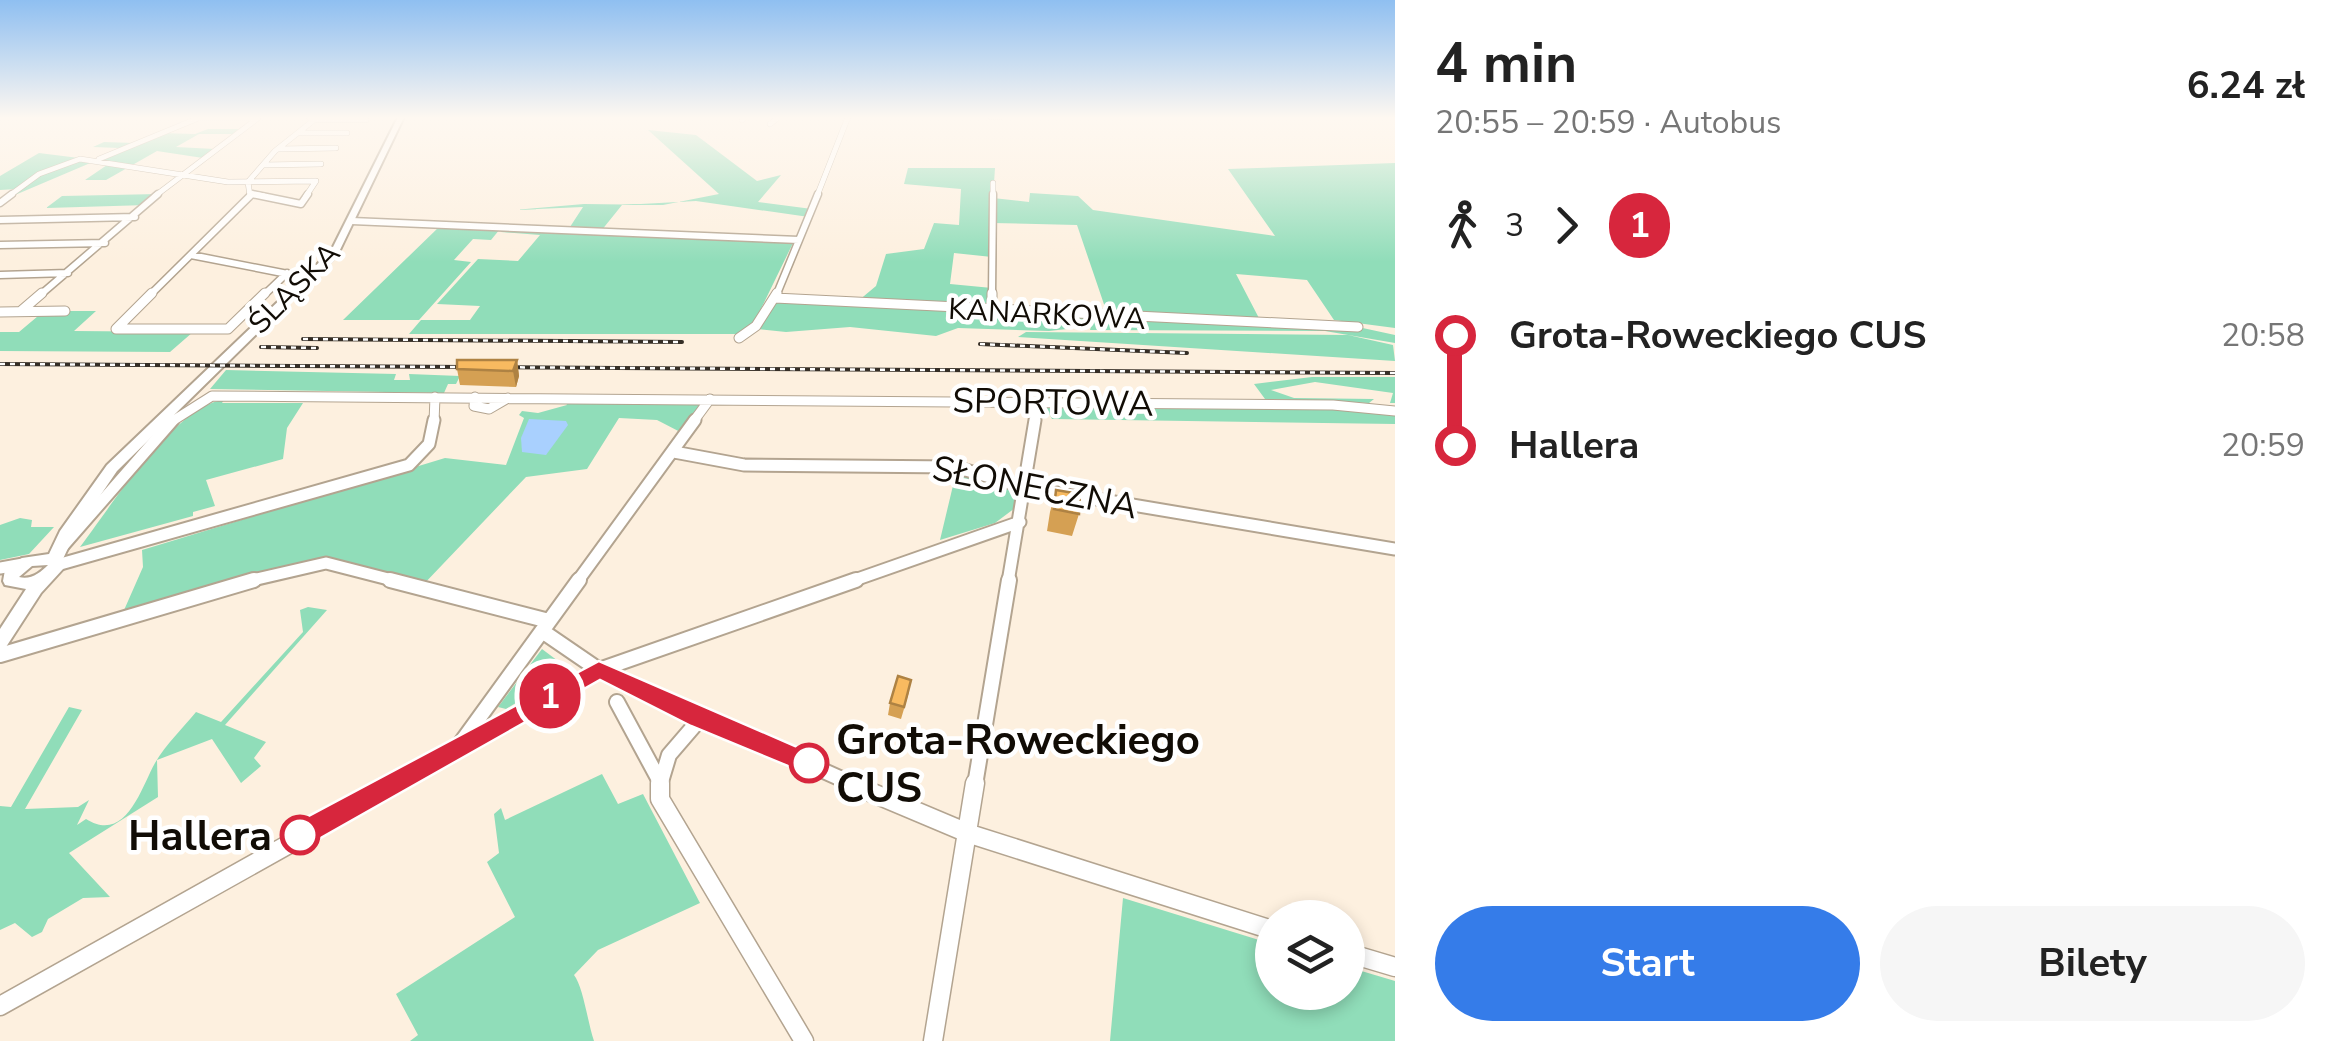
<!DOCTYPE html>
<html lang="pl">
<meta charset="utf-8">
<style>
:root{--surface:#fff;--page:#f6f6f6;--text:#222;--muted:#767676;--accent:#357ce9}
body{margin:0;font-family:"Nunito Sans",sans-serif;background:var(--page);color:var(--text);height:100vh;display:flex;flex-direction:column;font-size:38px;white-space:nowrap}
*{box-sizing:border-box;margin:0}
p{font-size:32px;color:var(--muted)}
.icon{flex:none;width:55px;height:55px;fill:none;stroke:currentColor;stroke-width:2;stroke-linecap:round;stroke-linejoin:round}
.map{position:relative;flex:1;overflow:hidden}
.side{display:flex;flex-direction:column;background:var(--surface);width:950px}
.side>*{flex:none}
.badge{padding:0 20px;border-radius:32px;font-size:35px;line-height:65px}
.fabs{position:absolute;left:1255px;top:900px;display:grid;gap:20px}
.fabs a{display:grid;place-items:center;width:110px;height:110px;border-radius:50%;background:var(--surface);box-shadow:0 5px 15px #0003;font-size:50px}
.map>.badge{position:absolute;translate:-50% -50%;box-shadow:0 0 0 5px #fff}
.legs{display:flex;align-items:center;gap:15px;height:110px;padding:0 40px;font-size:32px}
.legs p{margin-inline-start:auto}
.headline{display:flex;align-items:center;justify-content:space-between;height:170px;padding:0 40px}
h1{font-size:55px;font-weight:700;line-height:75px}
.cta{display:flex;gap:20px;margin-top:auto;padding:20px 40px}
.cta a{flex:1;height:115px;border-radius:60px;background:var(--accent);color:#fff;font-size:40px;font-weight:700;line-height:115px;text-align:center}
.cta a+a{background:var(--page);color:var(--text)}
ul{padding:0 40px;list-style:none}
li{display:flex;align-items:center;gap:35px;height:110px;font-size:38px}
li i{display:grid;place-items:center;width:15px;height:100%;margin:0 12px;background:currentColor}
li i::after{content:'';width:25px;height:25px;margin:-12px;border:8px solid;border-radius:50%;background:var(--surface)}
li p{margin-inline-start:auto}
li:first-child i{background:linear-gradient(#0000 50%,currentColor 0)}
li:last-child i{background:linear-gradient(currentColor 50%,#0000 0)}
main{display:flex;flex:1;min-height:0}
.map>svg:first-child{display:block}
</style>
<main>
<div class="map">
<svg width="1395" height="1041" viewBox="0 0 1395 1041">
<rect width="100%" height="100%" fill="#fdf0df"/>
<path fill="#90ddb9" d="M208,129H243L237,134H199L176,147L215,149L203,158L157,151L106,180H85L110,163L95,161L15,195H11L17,189L0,190V176L39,153L95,160L120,148L93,147L104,142L135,143L160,133L195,134Z
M648,130L696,135L757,181L781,175L758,202L812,209L809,217L696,201L622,205L601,231L799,242L793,243L757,317L775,298L858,301L876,286L886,254L924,249L934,223L959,225L961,189L904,184L908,168H995L993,198L1029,202L1030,193L1078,196L1093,210L1275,236L1228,169L1395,163V328L1334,320L1307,280L1236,274L1261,322L1358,327L1395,335V343L1325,331L1090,330L1094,316H1108L1077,225L993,223L992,257L954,253L950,284L992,288L993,312L1084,316L1089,319L1085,327L1049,331L958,328L936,336L850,327L786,332L758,329L748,334H409L421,320H470L480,306L437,304L478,259L518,261L540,235L501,232L504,228L568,230L583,207L514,210L584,204L663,205L719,194Z
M159,194L147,205L46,208L62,196Z
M439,227L500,229L491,240L473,239L454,260L471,262L419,320H343Z
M44,311H96L74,331L193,332L170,352L0,351V332H19Z
M1026,332L1348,335L1393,345L1395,361L1018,337Z
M226,370L396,374L394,380H410L409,374L460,376V384L459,378L456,384H448L444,393L210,389Z
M1312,377H1395V403H1390L1393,393L1315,382L1271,390L1294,398L1374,399L1369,403L1265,399L1254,384Z
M224,400L222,403H303L287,428L283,459L206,480L215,506L193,512V516L80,547C109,509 176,404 224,400Z
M564,400L701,403L705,407L686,435L657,420L619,418L587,469L526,477L422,586L325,563L121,617L143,567L142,550L445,458L506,465L524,418L519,415L522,411L538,413L567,405Z
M1045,406L1362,409L1395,413V424L1052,419Z
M956,473L1014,488L1015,508L995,523L940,540Z
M20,518L32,520L31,527H54L29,554L0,560V525Z
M308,607L327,610L225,725L266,742L254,758L261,766L241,783L212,739L157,760L158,797L69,853L110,897L83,898L48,919L42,932L32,937L15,923L0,930V806L11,807L69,707L82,710L25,809L78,807L89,800L77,825L86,819C126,844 141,788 155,763C166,744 183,728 196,712L221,722L303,632L300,610Z
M542,649L570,670L506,709L498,707Z
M602,774L618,804L643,794L700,903L598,950L574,975C583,986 588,1024 594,1041H410L418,1035L396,994L515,917L487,862L499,853L494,814L501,808L505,820Z
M1123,898L1272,944V992H1348V967L1395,981V1041H1110Z"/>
<path fill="#a9d0fe" d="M529,419L566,421L568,425L546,455L522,452L521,438Z"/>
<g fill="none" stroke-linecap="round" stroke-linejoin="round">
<g stroke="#b3a490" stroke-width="6">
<path id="minor-far5" d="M991,117H1001
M314,120H366
M742,120L745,117
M770,124L779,117
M298,133H347
M280,149L336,148
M99,159L201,117
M263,165L321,164
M252,194L264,196
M9,196L39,174L80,159L228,182L316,181L306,196
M155,196L258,118H198
M250,196L248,182L275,151L314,120L309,117
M817,196L848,117
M993,196V183"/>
</g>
<g stroke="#b3a490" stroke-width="9">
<path id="minor-far4" d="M252,194L301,204L308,194
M0,203L12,194
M0,220L135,217
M352,221L799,240
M0,245L105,243
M191,255L308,278
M0,275L68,273
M39,296L158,194
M149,296L252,194
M263,296L287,273
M776,296L818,194
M992,296L993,194"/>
</g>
<g stroke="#b3a490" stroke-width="11">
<path id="minor-far3" d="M152,293L116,329H228L265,293
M775,298L1358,327
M21,311L42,293
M0,312L65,311
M992,312V293
M739,338L756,326L777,293
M475,397L474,406L489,409L508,398
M171,422L212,396L1333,405L1395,411
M434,422L435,397
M693,422L710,399
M1035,422L1038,402"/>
</g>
<g stroke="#b3a490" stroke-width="15">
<path id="minor-far2" d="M674,452L744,465L955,467L1025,487L1395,549
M62,547L173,420
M57,565L409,465L429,444L434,420
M0,568L23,564
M244,582L326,563L400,582
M577,582L695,420
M849,582L1020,522
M1008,582L1035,420"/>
</g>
<g stroke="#b3a490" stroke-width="18">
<path id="minor-far1" d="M390,580L549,621
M542,631L599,670L855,785
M0,655L254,580
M617,702L658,778
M460,744L579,580
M394,785L599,670L856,580
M660,785L669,755L700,719
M975,785L1009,580"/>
</g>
<g stroke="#b3a490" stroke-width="21">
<path id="minor" d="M660,783V799L804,1041
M849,783L970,834L1272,930
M1348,953L1395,967
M0,1006L398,783
M933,1041L975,783"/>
</g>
<g stroke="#b3a490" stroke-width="4">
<path id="tertiary" d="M398,117H404L338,254L117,471L76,531L62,561L65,565L63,569L41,593L6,647L0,649V629L26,589L5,585L3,581L5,570L22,558L49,554L60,531L107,465L331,251ZM48,565C40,573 31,580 19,577L32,566Z"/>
</g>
<use href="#minor-far5" stroke="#fff" stroke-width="5"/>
<use href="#minor-far4" stroke="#fff" stroke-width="6"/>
<use href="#minor-far3" stroke="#fff" stroke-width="9"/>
<use href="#minor-far2" stroke="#fff" stroke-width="11"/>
<use href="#minor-far1" stroke="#fff" stroke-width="14"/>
<use href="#minor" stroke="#fff" stroke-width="18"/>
<use href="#tertiary" fill="#fff" fill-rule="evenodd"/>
<g stroke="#352e26" stroke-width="4">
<path id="rail" d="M303,339L682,342
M980,344L1187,353
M261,347L317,348
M0,364L1395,373"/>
</g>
<use href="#rail" stroke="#fff" stroke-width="2.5" stroke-dasharray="5" stroke-linecap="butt"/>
</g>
<path fill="#d5a053" d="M517,360L519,376L516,387L460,385L457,369Z
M1056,490L1079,514L1072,536L1047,531L1050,512Z
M909,692L901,719L888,715L890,703Z"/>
<path fill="#ae8243" d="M517,360L519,376L516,387L513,371Z"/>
<path fill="#f8ba60" stroke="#ae8243" stroke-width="2.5" d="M457,360H517L513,371L457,369Z
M1056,490L1080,494L1079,514L1054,509Z
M898,676L911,680L904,707L890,703Z"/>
<linearGradient id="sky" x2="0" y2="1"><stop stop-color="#8fbff1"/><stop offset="0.45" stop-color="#fef8f1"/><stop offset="1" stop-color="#fef8f1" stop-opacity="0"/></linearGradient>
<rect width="1395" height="262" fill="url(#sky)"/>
<path fill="#d7263d" stroke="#fff" stroke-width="2.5" d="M599,661L818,756L822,763L818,771H800L691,726L600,680L310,844L300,847L290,844L286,835L290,826Z"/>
<g fill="#fff" stroke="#d7263d" stroke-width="5">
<circle cx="809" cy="763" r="18"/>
<circle cx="300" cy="835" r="18"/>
</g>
<g text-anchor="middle" stroke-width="9" stroke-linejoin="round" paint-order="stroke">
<g font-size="30" fill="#110c05" stroke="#fff">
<text transform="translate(294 288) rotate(-45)" y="10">ŚLĄSKA</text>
<text transform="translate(1047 314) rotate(3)" y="10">KANARKOWA</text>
</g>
<g font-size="35" fill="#110c05" stroke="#fff">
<text transform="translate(1053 402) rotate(1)" y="12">SPORTOWA</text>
<text transform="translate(1035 487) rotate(11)" y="12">SŁONECZNA</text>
</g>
<g font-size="42" font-weight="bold" fill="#110c05" stroke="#fff" text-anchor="start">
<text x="836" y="754">Grota-Roweckiego<tspan x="836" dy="48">CUS</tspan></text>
<text x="272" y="850" text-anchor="end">Hallera</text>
</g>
</g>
</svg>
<div class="fabs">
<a><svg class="icon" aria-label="layers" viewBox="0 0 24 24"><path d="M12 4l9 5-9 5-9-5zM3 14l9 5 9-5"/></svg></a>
</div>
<b class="badge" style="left:550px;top:696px;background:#d7263d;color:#fff">1</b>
</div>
<section class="side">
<div class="headline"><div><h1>4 min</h1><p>20:55 – 20:59 · Autobus</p></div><b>6.24 zł</b></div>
<div class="legs"><svg class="icon" aria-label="walk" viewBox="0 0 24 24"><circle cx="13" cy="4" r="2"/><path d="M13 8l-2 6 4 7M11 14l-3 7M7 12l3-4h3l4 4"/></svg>3<svg class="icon" aria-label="forward" viewBox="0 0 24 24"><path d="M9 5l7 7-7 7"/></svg><b class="badge" style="background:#d7263d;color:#fff">1</b></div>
<ul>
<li><i style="color:#d7263d"></i><b>Grota-Roweckiego CUS</b><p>20:58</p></li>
<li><i style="color:#d7263d"></i><b>Hallera</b><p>20:59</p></li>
</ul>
<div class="cta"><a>Start</a><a>Bilety</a></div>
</section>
</main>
